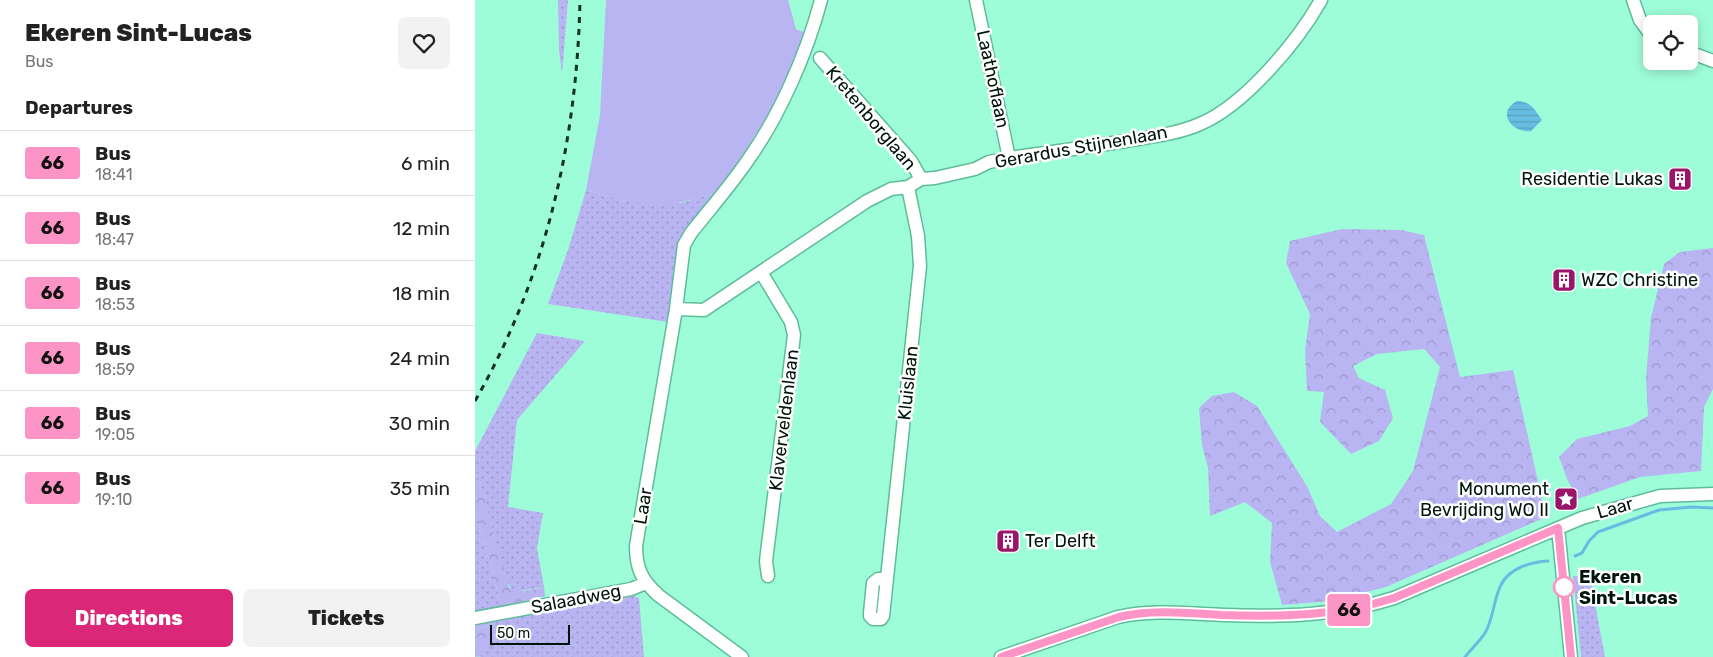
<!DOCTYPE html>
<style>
:root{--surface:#fff;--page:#f2f2f2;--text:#222;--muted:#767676;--line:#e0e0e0;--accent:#db2777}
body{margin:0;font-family:Rubik,sans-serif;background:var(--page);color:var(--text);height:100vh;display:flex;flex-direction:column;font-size:19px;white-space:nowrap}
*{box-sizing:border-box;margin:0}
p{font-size:16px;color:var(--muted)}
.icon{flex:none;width:28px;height:28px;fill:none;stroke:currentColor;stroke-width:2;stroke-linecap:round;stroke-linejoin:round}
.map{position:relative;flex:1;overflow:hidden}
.panel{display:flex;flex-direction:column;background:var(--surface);width:475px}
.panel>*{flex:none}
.badge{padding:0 10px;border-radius:4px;font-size:18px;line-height:32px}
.tools{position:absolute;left:1168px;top:15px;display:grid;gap:10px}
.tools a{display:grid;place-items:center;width:55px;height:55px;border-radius:8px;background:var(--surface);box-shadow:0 2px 12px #0003;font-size:25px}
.scale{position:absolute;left:15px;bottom:12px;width:80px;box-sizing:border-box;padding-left:5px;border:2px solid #00150c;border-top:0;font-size:14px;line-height:18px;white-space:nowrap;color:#00150c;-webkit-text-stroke:4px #fff;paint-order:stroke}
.map>.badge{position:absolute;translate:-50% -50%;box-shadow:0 0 0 2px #fff}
h2{padding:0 25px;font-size:19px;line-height:45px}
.round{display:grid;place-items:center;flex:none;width:52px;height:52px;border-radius:8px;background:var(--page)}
.headline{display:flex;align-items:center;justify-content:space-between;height:85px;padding:0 25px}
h1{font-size:24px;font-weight:800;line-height:38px}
.cta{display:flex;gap:10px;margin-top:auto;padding:10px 25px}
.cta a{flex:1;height:58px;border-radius:8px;background:var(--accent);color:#fff;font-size:20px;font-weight:800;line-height:58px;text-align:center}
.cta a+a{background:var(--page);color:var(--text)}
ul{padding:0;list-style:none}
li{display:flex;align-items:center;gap:15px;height:65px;padding:0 25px;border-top:1px solid var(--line)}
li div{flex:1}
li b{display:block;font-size:19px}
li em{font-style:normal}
li .badge{min-width:55px;font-weight:700;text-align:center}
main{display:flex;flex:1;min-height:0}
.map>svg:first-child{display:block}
</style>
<main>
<section class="panel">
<div class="headline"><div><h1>Ekeren Sint-Lucas</h1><p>Bus</p></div><a class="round"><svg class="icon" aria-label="heart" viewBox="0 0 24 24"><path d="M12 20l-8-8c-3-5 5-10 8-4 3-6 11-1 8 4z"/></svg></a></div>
<h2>Departures</h2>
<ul>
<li><span class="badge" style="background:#fc95c5;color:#111">66</span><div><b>Bus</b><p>18:41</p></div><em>6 min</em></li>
<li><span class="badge" style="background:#fc95c5;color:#111">66</span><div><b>Bus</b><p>18:47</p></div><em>12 min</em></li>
<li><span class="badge" style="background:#fc95c5;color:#111">66</span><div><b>Bus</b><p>18:53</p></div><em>18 min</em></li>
<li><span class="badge" style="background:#fc95c5;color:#111">66</span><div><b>Bus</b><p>18:59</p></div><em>24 min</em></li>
<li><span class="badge" style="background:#fc95c5;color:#111">66</span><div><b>Bus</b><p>19:05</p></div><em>30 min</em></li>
<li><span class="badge" style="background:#fc95c5;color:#111">66</span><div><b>Bus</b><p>19:10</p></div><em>35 min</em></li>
</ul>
<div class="cta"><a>Directions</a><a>Tickets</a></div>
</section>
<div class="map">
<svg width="1238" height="657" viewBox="0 0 1238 657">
<defs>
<pattern id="grass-dots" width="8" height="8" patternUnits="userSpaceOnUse" patternTransform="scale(1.25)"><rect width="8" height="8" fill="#b9b4f2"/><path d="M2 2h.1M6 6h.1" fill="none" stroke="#9d9ace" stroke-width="1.8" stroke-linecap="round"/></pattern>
<pattern id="forest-crowns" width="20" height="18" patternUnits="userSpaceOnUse" patternTransform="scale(1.25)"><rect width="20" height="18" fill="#b9b4f2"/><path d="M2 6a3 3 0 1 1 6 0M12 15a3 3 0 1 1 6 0" fill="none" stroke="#9d9ace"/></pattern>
<pattern id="water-rules" width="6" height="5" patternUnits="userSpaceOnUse" patternTransform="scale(1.25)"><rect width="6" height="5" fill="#67bde1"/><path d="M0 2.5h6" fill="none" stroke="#58a2c0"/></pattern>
</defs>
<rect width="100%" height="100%" fill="#9efdd9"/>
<path fill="url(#grass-dots)" d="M83,0H93L87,74L84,50Z
M111,190L151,201L206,203L245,192L202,257L193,322L73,304L93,250Z
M62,333L110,341L42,420L33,507L68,513L62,548L69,587L45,591H38L31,580L3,476L0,473V451Z
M0,511L27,607L0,613Z
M1098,576C1106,576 1111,575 1116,582L1130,657H1106Z
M157,595L164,598L169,657H5L22,623L0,629V623Z"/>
<path fill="url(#forest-crowns)" d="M867,229L926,230L949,235L985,377L1038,370L1071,517L911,587L856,601L807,605L795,562L797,523L770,502L735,516L733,468L727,445L724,408L737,396L759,392L782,406L833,488L845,516L862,532L916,504L938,471L965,367L949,349L902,354L878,366L884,378L910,390L918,418L904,441L876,454L845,422L849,392L832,391L830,350L835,314L811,263L815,241Z
M1238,248V389L1229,407L1226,471L1165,477L1103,499L1092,479L1084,457L1102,439L1155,426L1173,416L1171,378L1176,318L1189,264L1205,252Z
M0,473L3,476L34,587C42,595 59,589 69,587L70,596L27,607L0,511Z
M22,623L28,624L27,635L18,646L7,656L0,657V629Z"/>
<path fill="#b9b4f2" d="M131,0H313L321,29L331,33L329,40L303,98L245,192C224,198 202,205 180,205C156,204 134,196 111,190L125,115Z"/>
<path fill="url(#water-rules)" d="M1042,101C1056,101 1060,110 1067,120L1056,131C1040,134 1019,114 1042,101Z"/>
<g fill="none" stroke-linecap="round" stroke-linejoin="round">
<path stroke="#67bde1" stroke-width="3" d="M1100,556L1107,553L1114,541L1123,532L1184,510L1216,507L1238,508
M990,657C996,649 1005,641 1010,633C1019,618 1018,600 1026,585C1034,568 1056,562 1073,561"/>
<g stroke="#5ebc9b" stroke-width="15">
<path id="street" d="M501,0L534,158
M1158,0L1165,20L1176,35
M1214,52L1238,61
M345,58L436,161L446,179
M286,272L316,322L319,335L291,561L293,576
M201,309L229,310L392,201L416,189L433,187L446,179L460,178L500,169L514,162L534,158C573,153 612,147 651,141C675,137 702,134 725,124C770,105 823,41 846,0
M1083,528L1096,657
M412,579H403L398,583L395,613V616L398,619H406L408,616L445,266L443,236L433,187
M0,618L156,589L171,583
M267,657L183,595C167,580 161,569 161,546L201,309L209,245L216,233C235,209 256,185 273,160C305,115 332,53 346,0
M526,657L643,617C679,609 714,614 750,615C808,617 863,616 919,598L1107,518L1185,496L1238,494"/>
</g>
<use href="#street" stroke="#fff" stroke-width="12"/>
<path stroke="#133125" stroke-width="3" stroke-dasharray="6 6" stroke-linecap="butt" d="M0,401C71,277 102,142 105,0"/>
</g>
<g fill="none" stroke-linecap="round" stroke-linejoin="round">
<g stroke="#fff" stroke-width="11">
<path id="line" d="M526,657L644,617C677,609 712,613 746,615C805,617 863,616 919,598L1083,528L1096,657"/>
</g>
<use href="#line" stroke="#fc95c5" stroke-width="8"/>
</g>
<defs>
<g id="building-square" transform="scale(1.25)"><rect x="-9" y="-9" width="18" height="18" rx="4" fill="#99156a" stroke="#fff"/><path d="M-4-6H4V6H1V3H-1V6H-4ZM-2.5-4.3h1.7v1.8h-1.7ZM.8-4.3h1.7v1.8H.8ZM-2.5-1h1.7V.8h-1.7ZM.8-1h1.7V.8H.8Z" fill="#fff"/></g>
<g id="sight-square" transform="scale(1.25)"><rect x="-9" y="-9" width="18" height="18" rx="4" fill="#99156a" stroke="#fff"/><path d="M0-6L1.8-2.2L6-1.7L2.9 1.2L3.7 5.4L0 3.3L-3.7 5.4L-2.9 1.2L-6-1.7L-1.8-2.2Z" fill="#fff"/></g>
</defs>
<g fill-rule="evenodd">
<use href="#building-square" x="1205" y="179"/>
<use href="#building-square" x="1089" y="280"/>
<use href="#sight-square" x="1091" y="499"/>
<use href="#building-square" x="533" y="541"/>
</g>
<circle fill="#fff" stroke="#fc95c5" stroke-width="2.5" cx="1089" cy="587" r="10"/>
<g text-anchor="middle" stroke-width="5" stroke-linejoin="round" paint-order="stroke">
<g font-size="18" fill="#00150c" stroke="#fff">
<text transform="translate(518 79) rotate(78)" y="6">Laathoflaan</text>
<text transform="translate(396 118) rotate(50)" y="6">Kretenborglaan</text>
<text transform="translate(606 147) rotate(-10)" y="6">Gerardus Stijnenlaan</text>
<text transform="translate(433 383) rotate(-84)" y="6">Kluislaan</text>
<text transform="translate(309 420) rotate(-83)" y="6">Klaverveldenlaan</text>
<text transform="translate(168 506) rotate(-81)" y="6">Laar</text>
<text transform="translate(1140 508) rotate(-16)" y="6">Laar</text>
<text transform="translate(101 599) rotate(-11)" y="6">Salaadweg</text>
</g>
<g font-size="18" fill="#00150c" stroke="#fff" text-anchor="end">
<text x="1188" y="185">Residentie Lukas</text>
<text x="1106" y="286" text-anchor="start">WZC Christine</text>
<text x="1074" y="495">Monument<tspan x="1074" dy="21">Bevrijding WO II</tspan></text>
<text x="550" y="547" text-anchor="start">Ter Delft</text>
</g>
<g font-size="18" font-weight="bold" fill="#00150c" stroke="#fff" text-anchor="start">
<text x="1104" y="583">Ekeren<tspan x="1104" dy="21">Sint-Lucas</tspan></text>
</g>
</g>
</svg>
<div class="tools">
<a><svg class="icon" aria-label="locate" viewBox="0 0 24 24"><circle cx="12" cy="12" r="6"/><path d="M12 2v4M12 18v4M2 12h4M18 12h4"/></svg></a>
</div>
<div class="scale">50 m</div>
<b class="badge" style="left:874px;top:610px;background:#fc95c5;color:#111">66</b>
</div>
</main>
